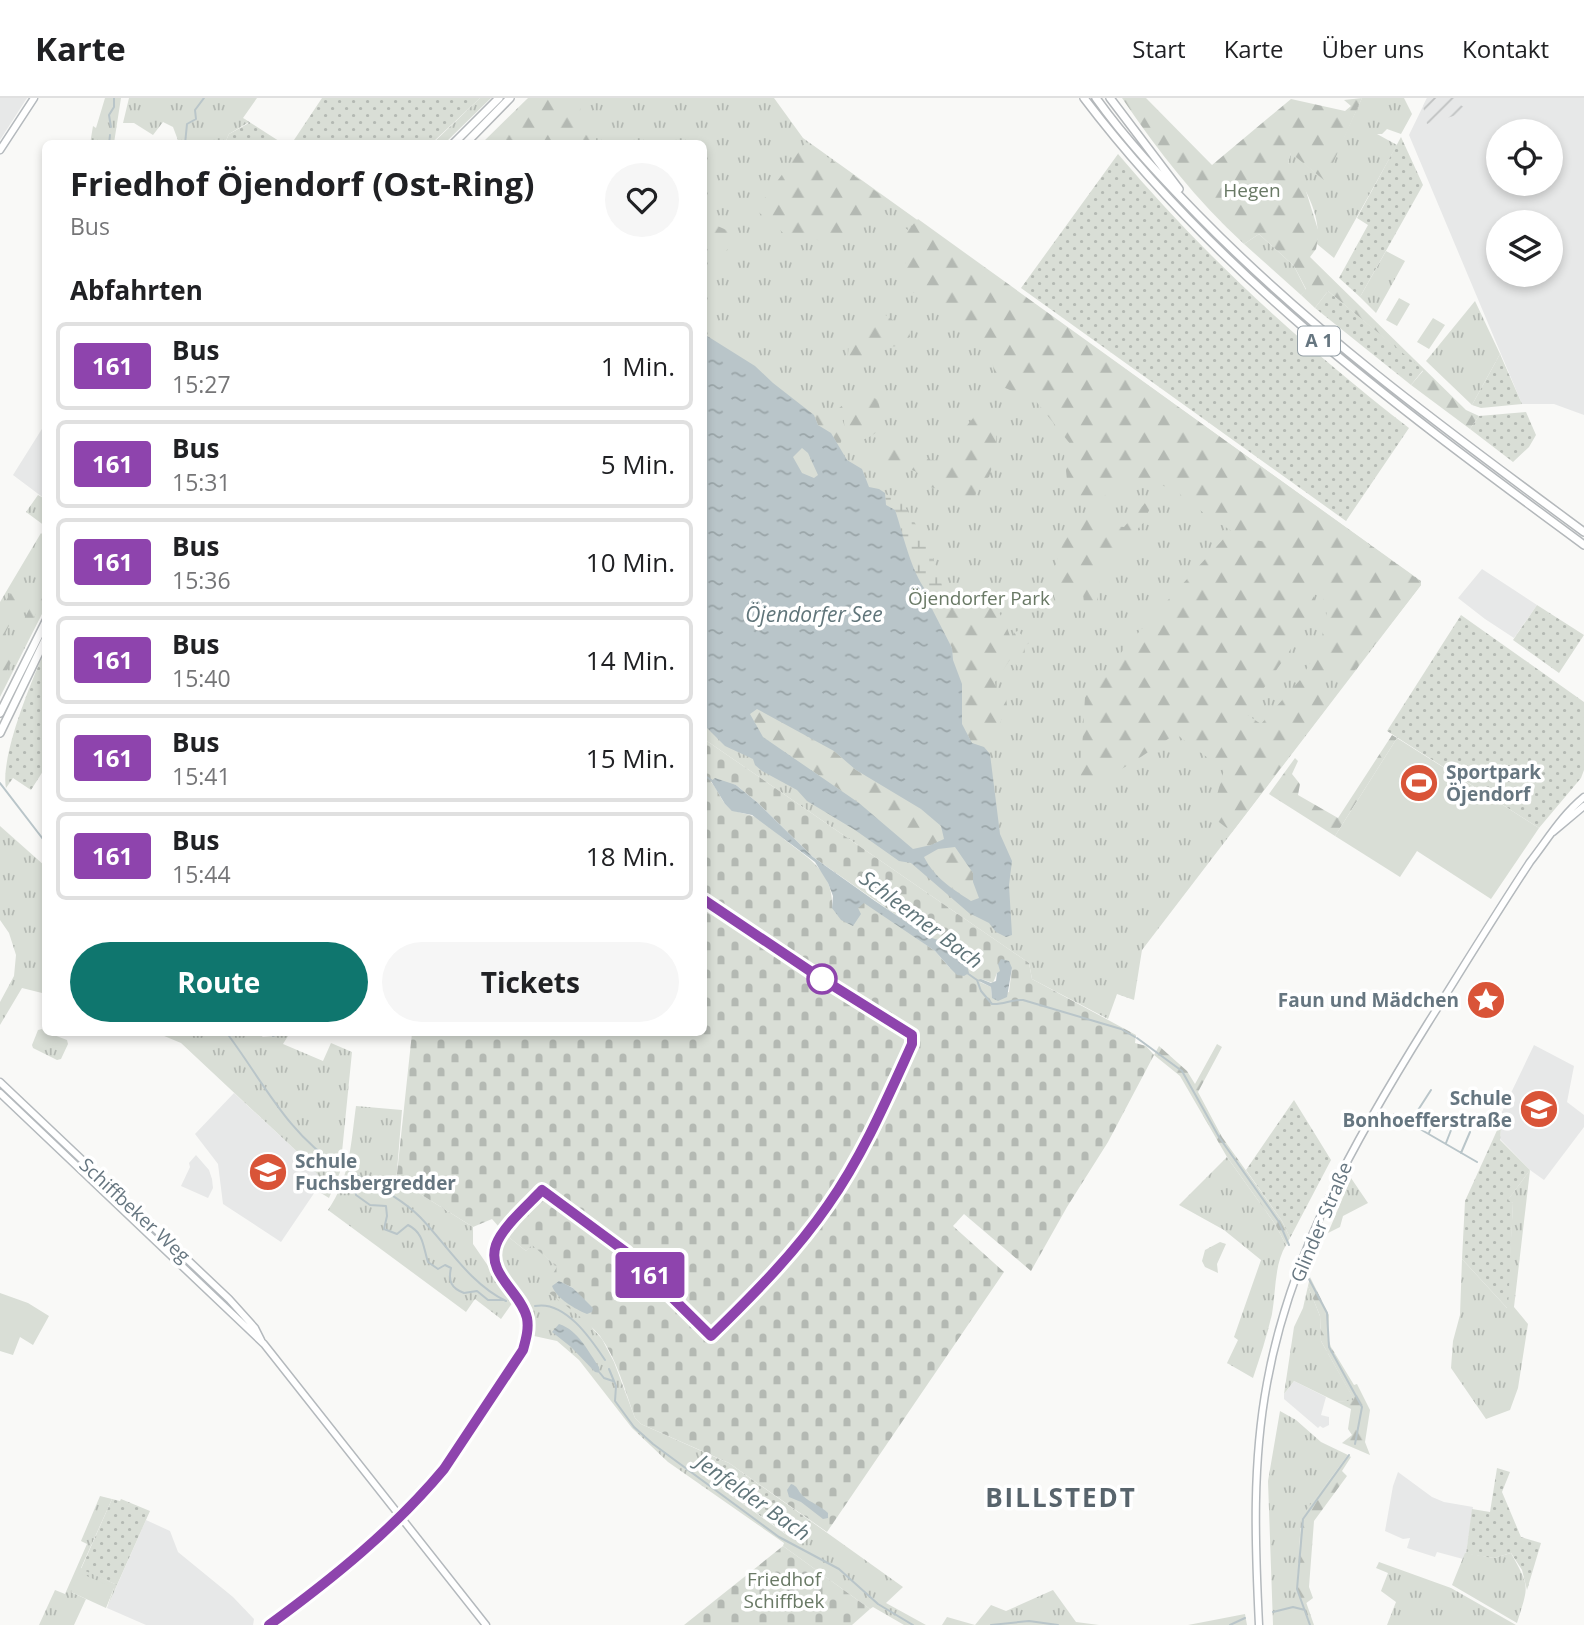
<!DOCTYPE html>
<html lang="de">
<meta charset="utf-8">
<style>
:root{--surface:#fff;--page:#f6f6f6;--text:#202124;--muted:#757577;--line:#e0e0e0;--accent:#0f766e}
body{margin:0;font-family:"Open Sans",sans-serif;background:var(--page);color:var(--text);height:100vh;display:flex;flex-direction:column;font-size:26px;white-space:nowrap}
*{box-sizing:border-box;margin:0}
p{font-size:23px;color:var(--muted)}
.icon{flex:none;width:38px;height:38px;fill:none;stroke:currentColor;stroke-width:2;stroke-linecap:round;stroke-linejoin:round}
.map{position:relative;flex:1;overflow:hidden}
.details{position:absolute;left:42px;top:42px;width:665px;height:896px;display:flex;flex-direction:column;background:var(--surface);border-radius:10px;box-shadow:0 4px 10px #0003}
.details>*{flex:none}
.badge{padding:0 14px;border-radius:5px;font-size:24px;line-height:46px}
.controls{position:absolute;left:1486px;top:21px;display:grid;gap:14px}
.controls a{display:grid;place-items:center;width:77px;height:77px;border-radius:50%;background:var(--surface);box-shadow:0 4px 10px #0003;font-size:35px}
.map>.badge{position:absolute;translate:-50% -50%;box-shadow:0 0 0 4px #fff}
h2{padding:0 28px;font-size:26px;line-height:63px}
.round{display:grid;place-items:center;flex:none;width:74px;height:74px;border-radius:37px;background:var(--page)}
.overview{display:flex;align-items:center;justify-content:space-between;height:119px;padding:0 28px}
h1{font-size:33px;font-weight:700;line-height:52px}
.button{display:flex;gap:14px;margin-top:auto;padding:14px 28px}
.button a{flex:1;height:80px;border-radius:42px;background:var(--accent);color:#fff;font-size:28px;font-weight:700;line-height:80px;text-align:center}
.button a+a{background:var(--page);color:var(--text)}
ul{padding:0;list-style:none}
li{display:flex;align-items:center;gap:21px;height:88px;margin:0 14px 10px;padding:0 14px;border:4px solid var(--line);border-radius:10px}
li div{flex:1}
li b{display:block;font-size:26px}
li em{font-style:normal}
li .badge{min-width:77px;font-weight:700;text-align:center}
header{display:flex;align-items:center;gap:42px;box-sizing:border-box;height:98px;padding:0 35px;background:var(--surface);border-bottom:2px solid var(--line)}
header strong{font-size:33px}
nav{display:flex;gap:38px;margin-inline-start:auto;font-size:24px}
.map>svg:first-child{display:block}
</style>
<header>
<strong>Karte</strong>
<nav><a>Start</a><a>Karte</a><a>Über uns</a><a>Kontakt</a></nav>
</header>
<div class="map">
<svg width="1584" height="1527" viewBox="0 0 1584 1527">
<defs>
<pattern id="industrial-furrows" width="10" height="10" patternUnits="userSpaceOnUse" patternTransform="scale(1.75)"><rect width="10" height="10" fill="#e7e8e8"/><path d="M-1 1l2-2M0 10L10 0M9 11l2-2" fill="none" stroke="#bfc1c1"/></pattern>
<pattern id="grass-tufts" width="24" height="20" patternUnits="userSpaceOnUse" patternTransform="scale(1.75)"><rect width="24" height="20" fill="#d9ded6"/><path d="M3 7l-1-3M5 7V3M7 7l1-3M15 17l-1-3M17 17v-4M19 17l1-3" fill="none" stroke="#b4b9b3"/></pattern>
<pattern id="forest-firs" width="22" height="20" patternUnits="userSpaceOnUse" patternTransform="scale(1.75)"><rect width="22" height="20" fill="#d9ded6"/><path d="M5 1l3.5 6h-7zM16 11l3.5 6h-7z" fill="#b4b9b3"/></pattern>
<pattern id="wetland-marsh" width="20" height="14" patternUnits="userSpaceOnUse" patternTransform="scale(1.75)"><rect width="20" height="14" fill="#d9ded6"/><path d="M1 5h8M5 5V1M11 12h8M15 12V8" fill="none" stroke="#b4b9b3"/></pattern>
<pattern id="cemetery-stones" width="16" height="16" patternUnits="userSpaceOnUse" patternTransform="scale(1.75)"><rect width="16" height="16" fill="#d9ded6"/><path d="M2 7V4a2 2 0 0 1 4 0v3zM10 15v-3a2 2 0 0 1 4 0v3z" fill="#b4b9b3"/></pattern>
<pattern id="garden-dots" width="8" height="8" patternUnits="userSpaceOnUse" patternTransform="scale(1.75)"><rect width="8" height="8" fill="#d9ded6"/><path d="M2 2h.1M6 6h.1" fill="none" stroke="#b4b9b3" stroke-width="1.8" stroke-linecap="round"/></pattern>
<pattern id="water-ripples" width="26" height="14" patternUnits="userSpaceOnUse" patternTransform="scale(1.75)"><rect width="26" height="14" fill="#b9c5c9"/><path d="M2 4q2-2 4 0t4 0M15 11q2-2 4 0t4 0" fill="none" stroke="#9aa5a8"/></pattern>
</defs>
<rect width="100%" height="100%" fill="#f9f9f7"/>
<path fill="#e7e8e8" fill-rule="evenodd" d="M0,0H27L0,42Z
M1427,0H1584V317L1554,306H1522L1409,37ZM1498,33H1550V86H1498ZM1498,124H1550V177H1498Z
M45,326V401L13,377Z
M1482,471L1537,507L1514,540L1485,521L1458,500Z
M1534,947L1574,968L1567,1004L1584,1017V1029L1544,1082L1530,1072L1500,1041L1501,1031L1498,1022Z
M234,995L305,1061L323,1082L281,1144L223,1106L218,1066L195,1036Z
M196,1057L209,1072L212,1081L213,1090L208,1100L181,1088L190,1069L189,1065Z
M1294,1283L1326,1299L1321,1317L1329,1319V1327L1323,1330L1320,1328L1318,1330L1284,1301V1296Z
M1398,1374L1432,1399L1444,1404L1473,1409L1466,1456L1463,1461L1437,1454L1435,1459L1407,1450L1410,1440L1403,1441L1385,1433L1393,1388Z
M146,1422L170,1433L178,1454L233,1499L254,1521L253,1527H146L107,1510Z"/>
<path fill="url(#industrial-furrows)" d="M1427,0H1457L1459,6L1470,13L1427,26L1423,8Z"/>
<path fill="url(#grass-tufts)" d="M105,0H121L114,45L90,46L93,28L96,30Z
M129,0H257L243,20L249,24L229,36L225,45H179L173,29L163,24L153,37L134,25H123Z
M480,0H491L445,45L432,46Z
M528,0H774L803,40L1421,483V487L1142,852L1134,902L1117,896L1108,921L1032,881L1029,865L704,641V46H481Z
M1362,0H1404L1412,16L1401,36L1387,31L1382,36H1377L1397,47L1334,160L1317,146C1322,117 1304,87 1288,65L1291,54L1324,82Z
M1259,136L1294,168L1306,192L1301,197L1244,146Z
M1386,153L1405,163L1376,215L1360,199Z
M1475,203L1500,256L1472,307L1426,263Z
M38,397L45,401V428L26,414Z
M41,435L45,439V510L0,599V504Z
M0,728L45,768L46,896L22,890L0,927V904L14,878L16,857L9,835L0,822Z
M42,931L46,934L67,942L68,946L61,961L57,962L33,950L32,947L38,932Z
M157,935H265L262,939L273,938L272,935H282L288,938L283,946L323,963L331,945L352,954L340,1074L329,1100L316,1092L322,1082L305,1061L181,945Z
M356,1008L402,1012L396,1085L417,1094L473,1129V1146L513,1204L501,1221L475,1201L466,1214L328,1112C350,1081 351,1044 356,1008Z
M1227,1059L1275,1126L1286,1147C1274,1167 1276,1194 1272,1216C1267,1238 1260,1259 1253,1280L1227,1265L1238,1242L1234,1239L1261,1162L1224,1132L1179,1107Z
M1530,1072L1514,1209L1528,1226L1518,1290L1510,1312L1486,1321L1451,1270L1453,1243L1460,1217L1462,1161L1507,1210L1513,1105L1507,1103Z
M1351,1080L1368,1105L1343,1118L1340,1129L1328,1135Z
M506,1137L526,1153L532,1146L557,1169L593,1231L602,1241L614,1264L635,1320L641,1326L717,1360L705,1379L791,1440L812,1424L903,1489L886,1505L926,1527H904L873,1509L870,1511L783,1448L784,1445L668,1364L632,1330L579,1262L557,1243L534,1238C532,1229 532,1218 530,1210C519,1180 487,1175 506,1137Z
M1220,1144L1226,1146L1217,1166L1218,1175L1205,1169L1202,1163L1205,1152Z
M1308,1188L1320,1218L1321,1243L1355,1303L1337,1304L1294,1283L1284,1296L1294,1229L1303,1210Z
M1280,1313L1296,1322L1321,1344L1348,1357L1301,1420L1297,1490L1306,1504L1314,1527H1273L1268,1383Z
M100,1398L112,1401L81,1470L117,1487L107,1510L114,1490L71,1494L86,1501L74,1527H39L55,1492L65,1496L87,1446L81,1443Z
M1465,1455L1494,1460L1511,1455C1530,1490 1529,1486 1517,1525L1452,1487Z
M1379,1464L1451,1490L1516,1527H1387L1396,1504L1381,1493L1388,1475L1376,1470Z
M1053,1492L1076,1524L1099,1527H942L947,1519L975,1527L991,1507L1006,1513Z
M1245,1516L1247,1527H1188Z"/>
<path fill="url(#forest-firs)" d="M530,0H582L579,20L596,40V45H483Z
M1122,0H1146L1212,67L1291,1L1345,13L1351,8L1344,2L1362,0L1325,83L1291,55L1288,65L1301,77L1319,135L1316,151L1310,159L1466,312L1479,318L1470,331L1411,287L1423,273L1328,193L1315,210L1301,197L1306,191L1294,168L1259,136L1244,146C1197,103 1158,53 1122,0Z
M806,44L884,99L876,109L908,132L918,121L1420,483L1421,487L1347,582L1342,578L1345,573L1333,563L1313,589L1301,580L1320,549L1327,513L1322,495L1303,466L1266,440L1233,434L1201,413L1172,390L1134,381L1119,387L1103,399L1077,401L1067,382L1064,354L1071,347L1031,297L1019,296L996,286L990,250L930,200L906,192L905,137L871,114L846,145L788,139L756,112Z
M704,122L740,138L725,154L704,160Z
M881,214L909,233L910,239L897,248L881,250L867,261L848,265C848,236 852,225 881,214Z
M868,296L878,302C883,325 885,335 859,343C851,337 843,333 844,321L837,312L854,297Z
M833,311C839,323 846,336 839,349L831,335L818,327L814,317Z
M978,314L997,324L995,359L989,379L980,386L974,399L969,404L958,403L951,393L943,389L938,391L930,389L928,379L903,368L882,367L875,363L871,356L879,347L889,343L926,361L939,363L957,348L965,330Z
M801,350L808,355L818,378L814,380L802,375L793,358Z
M1145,405L1150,410L1144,424L1131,438L1126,453L1100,478L1095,522H1086L1083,496L1062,512C1041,492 1061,449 1071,428L1099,415L1112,428L1124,429Z
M1227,437L1266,444L1295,468L1313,494L1317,513L1246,616L1261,626L1300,582L1330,605L1232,734L1211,718L1224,672L1176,636C1156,648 1100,690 1080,687L1085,599L1129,545Z
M45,482V498L0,586V566Z
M16,487L21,492V501L0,547V512Z
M959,492C966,494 976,494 982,497C996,504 1007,527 1011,541L1015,534L1018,533L1029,545L1025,548C1025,555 1024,565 1018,569L1011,560L995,584L996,592L1005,591L1007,608L992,646L984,649L972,645L962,626V586L953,562L952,550L931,508L944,498Z
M757,611L834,653L856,672L921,711L941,728L945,741L931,747L914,751L859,705L763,639L750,616Z
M1392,637L1397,640L1335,738L1269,696L1295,660L1298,663L1292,676L1300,686L1298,697L1338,720Z
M954,748L974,775L973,784L979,800L971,803C951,790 935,780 923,759L938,751Z
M1217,946L1222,949L1198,994L1222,1039L1282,1123L1290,1140L1286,1147L1275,1126L1227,1059L1180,978L1154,957L1159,948L1187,973L1195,986Z
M1310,1179L1329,1217L1328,1240L1331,1249L1354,1287L1357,1286L1370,1312L1365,1344L1370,1357L1342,1345L1352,1337L1348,1331L1351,1311L1337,1304L1354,1302L1321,1243L1320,1218L1308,1188Z
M1348,1357L1351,1359L1342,1373L1347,1378L1314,1423L1309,1489L1313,1500L1305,1506L1302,1505L1297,1490L1301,1419Z"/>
<path fill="url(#wetland-marsh)" d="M885,396L897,400L903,406C921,433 939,465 944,498L937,503C912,488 904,438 895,412L886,407Z"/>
<path fill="url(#cemetery-stones)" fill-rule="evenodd" d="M704,641L1029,865L1032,881L1136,937L1135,945L1146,948L1154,957L1108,1044L1067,1109L1031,1173L964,1116L953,1128L1004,1174L827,1434L729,1365L641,1326L635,1320C625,1293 617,1261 600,1238C585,1220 563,1206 544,1191L557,1169L532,1147L526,1153L506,1137L492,1121L473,1129L417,1094L396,1085L412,935L704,934ZM711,684L736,687L758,705L813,759L929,840L953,847L950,870L935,853L873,809L864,804L857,810H832C834,775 810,761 785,742C776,734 766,725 755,719C745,714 735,716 726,707C720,700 717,690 711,684ZM1012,870L1009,894L992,899L991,889L980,884L981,881L993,885L997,875ZM559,1183L573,1190L592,1210L580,1213L557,1199Z
M783,1448L870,1511L852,1527H684Z"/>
<path fill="url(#garden-dots)" d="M322,0H480L432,45H292Z
M243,20L282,45H225L229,36L249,25Z
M1401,39L1423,87L1360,199L1339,180L1368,127L1357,120Z
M1118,56C1206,160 1302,247 1409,330L1346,423L1021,190Z
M1328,193L1423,272L1411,287L1315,210Z
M1500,256L1522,306L1481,310L1472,307Z
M1526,314L1536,337L1529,349L1513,364L1470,331L1479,318Z
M1537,507L1584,537L1559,575L1513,542Z
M1461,517L1584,604V672L1581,680L1539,730L1387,633Z
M45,553V670L31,692L13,680L6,690C0,660 31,583 45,553Z
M1294,1002L1331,1062L1290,1140L1282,1123L1246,1072Z
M1499,1028L1501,1030L1500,1042L1530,1072L1508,1102L1513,1105L1508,1211L1462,1161L1465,1103Z
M717,1360L729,1365L812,1424L792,1440L704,1378Z
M1497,1370L1510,1374L1502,1394L1521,1439L1541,1445L1527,1492L1522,1472L1511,1455L1494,1460L1466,1456L1472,1411L1490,1414Z
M112,1401L120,1403L121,1401L150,1413L117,1487L81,1471Z"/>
<path fill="#d9ded6" d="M1399,200L1410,206L1397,228L1386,222Z
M1433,220L1445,227L1429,251L1417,244Z
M1397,640L1539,730L1491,801L1417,753L1400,779L1335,738Z
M0,1195L28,1205L49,1218L33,1247L20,1239L13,1257L0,1253Z
M80,1475L114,1490L106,1510L71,1494Z"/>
<path fill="url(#water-ripples)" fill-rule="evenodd" d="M704,236L755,268L773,285L814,317L818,327L831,335L847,362L862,371L869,389L879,391L885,395L886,407L895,412C904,437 913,488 937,503L931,509L952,550L953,562L962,586V626L972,645L984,649L990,656L1000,736L1012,763L1009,787L1012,837L1006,839L996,834L989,825L969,815L911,765L899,763L855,732L807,703L797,692L762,673L755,667L753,661L725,648L704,627ZM802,350L808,355L818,377L814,380L802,375L793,359ZM757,611L834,653L856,672L921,711L941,728L944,741L931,747L913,751L859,705L763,639L750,616ZM955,749L973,775V784L979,800L971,803C951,790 935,780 924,759L938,751Z
M715,680L736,687L758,705L813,759L875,803L929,839L953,847L964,856L969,875L964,878L957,877L950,870L935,853L864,805L858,810L861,816L853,828L841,822L832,810L833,798L828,785L815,764L752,717L732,713L725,706L711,683Z
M1001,861L1009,863L1012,870L1007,899L998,903L992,900L991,889L977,882L981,881L991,885L996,883L997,875L1000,873L998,866Z
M559,1183L573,1190L593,1210L592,1214L587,1216C575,1211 557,1201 552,1188Z
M559,1226C578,1232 588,1253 599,1269L600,1275L595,1274L571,1249L552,1234Z
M791,1386C798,1388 797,1392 803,1398C811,1405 821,1408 828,1415V1420L823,1421L801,1404L789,1399L787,1392Z"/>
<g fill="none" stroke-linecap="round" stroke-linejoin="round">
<path stroke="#b9c5c9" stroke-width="2" d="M111,29L109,17L114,9V0
M109,46L110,37
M185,46L187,26L196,21L195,12L204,0
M704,654L706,677
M704,677L711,682
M0,685L46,745
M967,875L977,882L981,893L992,906C1003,907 1012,901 1023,902L1121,931L1135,939
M226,934C261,980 288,1037 338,1067
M273,938L281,934
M1137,940L1182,973L1219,1039L1279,1124L1289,1147
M1394,1016L1477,1064
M1411,1023L1431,992
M1429,1035L1436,1017
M1446,1045L1453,1027
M1461,1055L1470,1034
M351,1074C374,1087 401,1100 420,1119C447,1147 470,1186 506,1203
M355,1085L356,1097L370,1107L386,1108L387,1118L384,1131L397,1136L408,1127C424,1135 423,1149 428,1164L438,1171L445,1167L451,1170C448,1183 451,1190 464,1195L477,1193L488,1202H503
M1309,1181L1327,1215L1329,1249L1362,1309L1355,1346
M535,1208C565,1202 591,1241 605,1262
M609,1271L616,1288L615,1303L634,1329L653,1346L779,1439L839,1471L878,1506L913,1527
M600,1275L604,1280L613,1283
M1273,1514L1293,1509L1305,1512
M991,1527L1029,1523L1058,1527
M1230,1527L1245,1520
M1310,1527L1297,1491L1303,1421L1349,1357"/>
<g stroke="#b4b9bd" stroke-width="9">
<path id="major" d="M0,52L34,0
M1553,734L1584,708
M0,984L229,1201L255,1230L261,1242
M0,995L264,1246L486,1527
M1259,1527C1255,1445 1252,1366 1267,1285C1291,1152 1358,1037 1428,925C1462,871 1495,817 1530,764C1548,741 1561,718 1584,699"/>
</g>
<g stroke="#b4b8bb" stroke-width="10">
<path id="highway" d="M1084,0C1221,181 1403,313 1584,447
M1096,0C1126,42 1161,79 1197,116C1314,236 1450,335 1584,434
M1110,0L1179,91
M453,46L499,0
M465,46L510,0
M0,615L46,523
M0,635L46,540"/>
</g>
<path stroke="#c0c5c8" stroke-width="5" d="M269,1527L367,1450L400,1418"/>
<use href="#major" stroke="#fff" stroke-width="6"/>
<use href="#highway" stroke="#fff" stroke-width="7"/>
</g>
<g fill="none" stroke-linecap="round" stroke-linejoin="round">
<g stroke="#fff" stroke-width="16">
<path id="line" d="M269,1527C332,1481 394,1431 444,1371L523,1252C526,1241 529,1231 527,1220C521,1194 486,1176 496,1147C502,1129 529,1106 542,1092L626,1154L711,1238C753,1197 795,1155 828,1107C863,1057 887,1001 912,946V937L819,879L704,802"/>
</g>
<use href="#line" stroke="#8e44ad" stroke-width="10"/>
</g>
<defs>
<g id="stadium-disc" transform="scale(2.0125)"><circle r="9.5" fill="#d95438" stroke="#fff"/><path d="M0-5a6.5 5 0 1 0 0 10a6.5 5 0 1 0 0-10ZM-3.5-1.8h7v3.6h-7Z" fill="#fff"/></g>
<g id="sight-disc" transform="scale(2.0125)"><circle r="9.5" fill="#d95438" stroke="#fff"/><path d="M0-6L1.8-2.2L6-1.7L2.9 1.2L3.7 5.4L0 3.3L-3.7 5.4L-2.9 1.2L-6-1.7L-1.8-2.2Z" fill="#fff"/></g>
<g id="school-disc" transform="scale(2.0125)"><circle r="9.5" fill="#d95438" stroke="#fff"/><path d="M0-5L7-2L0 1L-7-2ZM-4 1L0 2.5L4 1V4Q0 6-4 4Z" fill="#fff"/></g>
</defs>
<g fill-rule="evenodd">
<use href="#stadium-disc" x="1419" y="685"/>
<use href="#sight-disc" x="1486" y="902"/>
<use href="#school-disc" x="1539" y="1011"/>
<use href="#school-disc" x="268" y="1074"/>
</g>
<circle fill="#fff" stroke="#8e44ad" stroke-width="3.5" cx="822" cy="881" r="14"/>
<g text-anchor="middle" stroke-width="7" stroke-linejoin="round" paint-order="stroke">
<rect fill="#fff" stroke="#949fa6" stroke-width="2" x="1298" y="228.5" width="42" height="29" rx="5"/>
<g font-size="18" font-weight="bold" fill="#667680">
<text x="1319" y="249">A 1</text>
</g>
<g font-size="19" fill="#697965" stroke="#fff">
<text x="1252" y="99">Hegen</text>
<text x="979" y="507">Öjendorfer Park</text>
<text x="784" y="1488">Friedhof<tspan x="784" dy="22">Schiffbek</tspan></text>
</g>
<g font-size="19" font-weight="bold" fill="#667680" stroke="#fff" text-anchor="start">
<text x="1446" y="681">Sportpark<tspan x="1446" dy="22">Öjendorf</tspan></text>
<text x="1459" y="909" text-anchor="end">Faun und Mädchen</text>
<text x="1512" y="1007" text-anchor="end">Schule<tspan x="1512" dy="22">Bonhoefferstraße</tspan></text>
<text x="295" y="1070">Schule<tspan x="295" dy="22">Fuchsbergredder</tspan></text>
</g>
<g font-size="19" fill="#667680" stroke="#fff">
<text transform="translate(135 1112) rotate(43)" y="7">Schiffbeker Weg</text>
<text transform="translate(1321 1124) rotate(-67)" y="7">Glinder Straße</text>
</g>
<g font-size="21" font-style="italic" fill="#60757a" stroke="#fff">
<text x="814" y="524">Öjendorfer See</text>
<text transform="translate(921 822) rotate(37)" y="7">Schleemer Bach</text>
<text transform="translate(753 1400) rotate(35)" y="7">Jenfelder Bach</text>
</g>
<g font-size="26" font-weight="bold" letter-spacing="2" fill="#58646c" stroke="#fff">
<text x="1061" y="1409">BILLSTEDT</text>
</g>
</g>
</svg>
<div class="controls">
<a><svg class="icon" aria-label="locate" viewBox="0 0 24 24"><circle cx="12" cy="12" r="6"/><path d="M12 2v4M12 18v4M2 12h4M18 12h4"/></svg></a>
<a><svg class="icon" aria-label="layers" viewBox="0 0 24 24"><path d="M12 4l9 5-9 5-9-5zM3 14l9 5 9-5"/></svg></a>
</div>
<b class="badge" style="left:650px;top:1177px;background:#8e44ad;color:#fff">161</b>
<section class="details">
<div class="overview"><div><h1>Friedhof Öjendorf (Ost-Ring)</h1><p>Bus</p></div><a class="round"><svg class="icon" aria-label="heart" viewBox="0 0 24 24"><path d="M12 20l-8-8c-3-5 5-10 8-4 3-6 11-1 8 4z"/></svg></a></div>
<h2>Abfahrten</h2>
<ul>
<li><span class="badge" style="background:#8e44ad;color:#fff">161</span><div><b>Bus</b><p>15:27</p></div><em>1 Min.</em></li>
<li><span class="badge" style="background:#8e44ad;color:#fff">161</span><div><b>Bus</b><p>15:31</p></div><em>5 Min.</em></li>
<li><span class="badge" style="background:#8e44ad;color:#fff">161</span><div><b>Bus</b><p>15:36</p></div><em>10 Min.</em></li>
<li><span class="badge" style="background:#8e44ad;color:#fff">161</span><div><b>Bus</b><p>15:40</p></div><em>14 Min.</em></li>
<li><span class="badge" style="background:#8e44ad;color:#fff">161</span><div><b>Bus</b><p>15:41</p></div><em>15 Min.</em></li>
<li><span class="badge" style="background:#8e44ad;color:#fff">161</span><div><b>Bus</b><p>15:44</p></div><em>18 Min.</em></li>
</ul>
<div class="button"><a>Route</a><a>Tickets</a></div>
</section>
</div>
